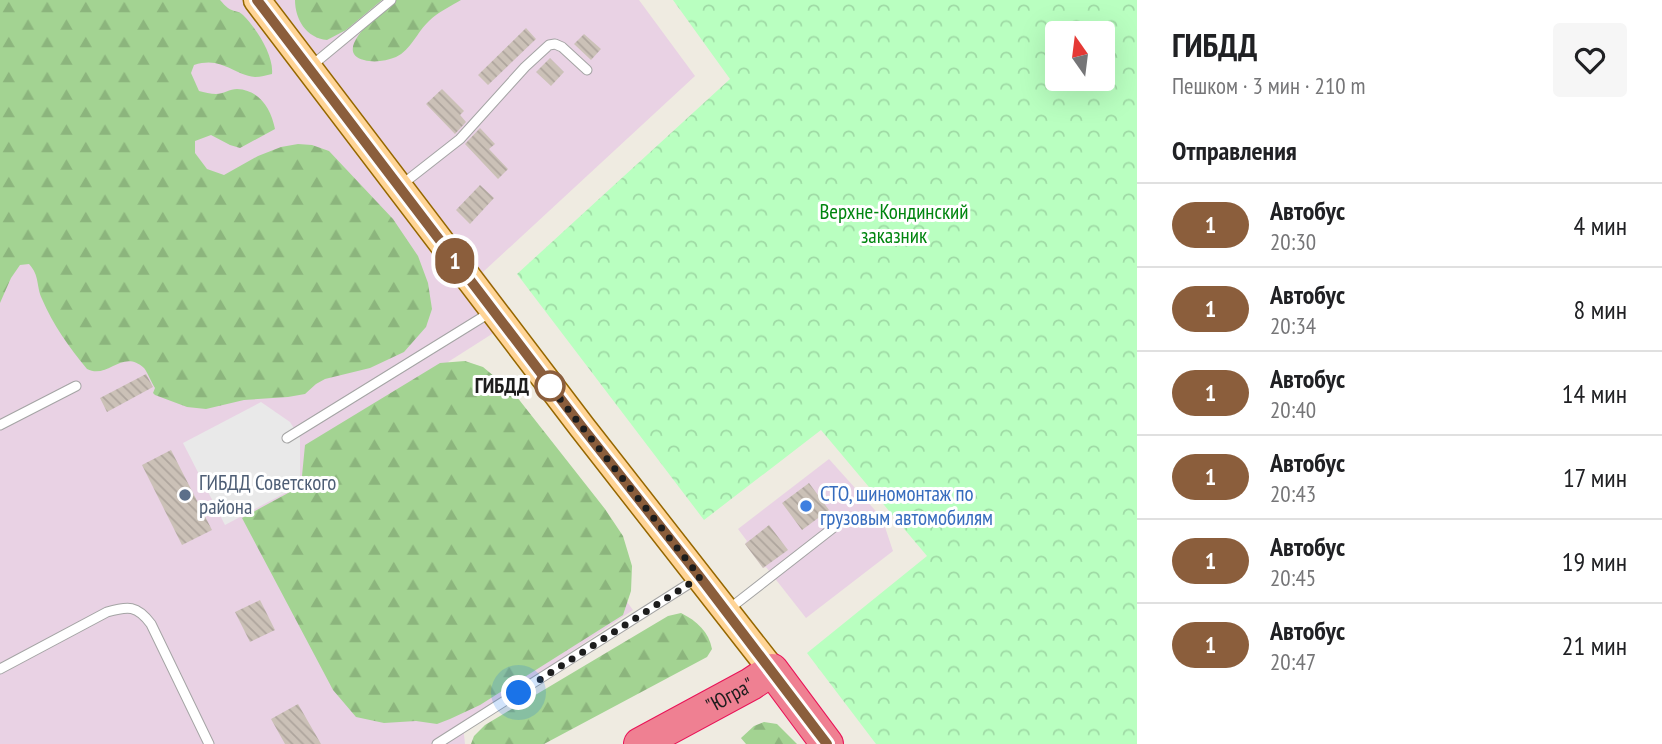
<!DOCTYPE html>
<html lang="ru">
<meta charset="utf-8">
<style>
:root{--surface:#fff;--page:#f6f6f6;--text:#202124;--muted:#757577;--line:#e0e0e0}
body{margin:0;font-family:"PT Sans Narrow",sans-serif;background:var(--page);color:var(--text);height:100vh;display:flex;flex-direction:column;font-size:26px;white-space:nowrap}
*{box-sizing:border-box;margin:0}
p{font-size:23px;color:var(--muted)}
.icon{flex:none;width:38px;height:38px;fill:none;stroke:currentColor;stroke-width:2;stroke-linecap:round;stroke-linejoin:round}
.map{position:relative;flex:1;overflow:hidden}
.panel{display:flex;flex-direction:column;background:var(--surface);width:525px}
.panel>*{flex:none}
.badge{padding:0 14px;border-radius:23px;font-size:24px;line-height:46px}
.needle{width:46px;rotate:346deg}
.buttons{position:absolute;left:1045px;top:21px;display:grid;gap:14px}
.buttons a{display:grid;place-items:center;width:70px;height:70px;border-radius:7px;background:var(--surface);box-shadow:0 7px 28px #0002;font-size:35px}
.you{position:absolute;width:35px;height:35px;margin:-18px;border:5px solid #fff;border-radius:50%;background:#1a73e8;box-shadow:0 0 0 10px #1a73e833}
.map>.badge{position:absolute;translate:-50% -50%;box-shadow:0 0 0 4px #fff}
h2{padding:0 35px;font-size:26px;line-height:63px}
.round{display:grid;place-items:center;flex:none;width:74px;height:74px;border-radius:7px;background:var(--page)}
.headline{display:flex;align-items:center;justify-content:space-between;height:119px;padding:0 35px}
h1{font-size:33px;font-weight:700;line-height:52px}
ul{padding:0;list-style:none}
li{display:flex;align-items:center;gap:21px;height:84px;padding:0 35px;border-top:2px solid var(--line)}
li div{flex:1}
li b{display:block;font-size:26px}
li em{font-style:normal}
li .badge{min-width:77px;font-weight:700;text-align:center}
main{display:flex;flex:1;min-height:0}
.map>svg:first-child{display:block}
</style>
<main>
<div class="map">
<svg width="1137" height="744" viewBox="0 0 1137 744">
<defs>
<pattern id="forest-firs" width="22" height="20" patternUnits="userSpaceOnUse" patternTransform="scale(1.75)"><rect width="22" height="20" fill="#a3d392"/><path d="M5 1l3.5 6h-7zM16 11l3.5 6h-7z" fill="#8cb57d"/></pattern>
<pattern id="park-crowns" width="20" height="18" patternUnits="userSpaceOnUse" patternTransform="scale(1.75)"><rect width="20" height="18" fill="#b9ffc0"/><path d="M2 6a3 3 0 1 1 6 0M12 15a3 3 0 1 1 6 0" fill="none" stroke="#9fdaa5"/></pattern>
<pattern id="building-back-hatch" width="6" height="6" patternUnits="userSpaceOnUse" patternTransform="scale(1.75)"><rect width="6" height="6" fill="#cbc1b7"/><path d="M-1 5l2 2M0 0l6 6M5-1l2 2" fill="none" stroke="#aea59d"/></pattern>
</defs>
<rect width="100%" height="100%" fill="#efebe1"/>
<path fill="#e9d2e4" d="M0,0H639L695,76L483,272L517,318L448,362L633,610L463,725L465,744H0Z
M829,459L882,518L893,551L806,618L766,567L763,568L745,544L747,541L738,529Z"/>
<path fill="url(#forest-firs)" d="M0,0H220C223,3 225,6 228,8C233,12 238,10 243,15C256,28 274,55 272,74C266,75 261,77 255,77C231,74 222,56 194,65L191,73L199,91C204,92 211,94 216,94C223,94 230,89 237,89C260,90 271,109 275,129L240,148L230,145L211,135L195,141V153L207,169L224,175L258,156L281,147L298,144L312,145L329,151L393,219L418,256L428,283L432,309L426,327L404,352L370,368L325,379L316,384L305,394L288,397L244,400L206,409L187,407L155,395L153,393L155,388C151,382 148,373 144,368C122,348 108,380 87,369C69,347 53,325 42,299C36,286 40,276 29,264L20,265L11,278L0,303Z
M295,0H382L346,30L327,40C306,38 295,19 295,0Z
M395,0H461C451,6 438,12 429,21C417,32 411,50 396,57C386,61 374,63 364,60C329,51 386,8 395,0Z
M465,361L483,367L513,392L605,509L623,536L632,566L631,591L623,615L480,705L450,719L437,724L416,721L384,723L356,717L333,690L242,518L301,486L305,445L440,363Z
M681,613C697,621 709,632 712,649L707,657L544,744H471L474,736L485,725L668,616Z
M764,722L777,724L797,744H746L741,738L754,726Z"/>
<path fill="url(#park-crowns)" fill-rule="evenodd" d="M673,0H1137V744H876L807,653L927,556L821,430L704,520L517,274L730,79ZM1057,33H1102V79H1057Z"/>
<path fill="#e9e9e9" d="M261,402L290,422L300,438V485L225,525L183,443Z"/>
<path fill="url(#building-back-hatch)" d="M526,28L536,39L488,85L478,75Z
M584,34L601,49L591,60L574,44Z
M550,58L564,72L551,86L536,72Z
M442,89L464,111L460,115L466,122L455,134L426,104Z
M480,128L495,144L489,149L508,169L498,179L465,144Z
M480,185L494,198L470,224L456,210Z
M146,374L153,387L107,412L100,398Z
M171,450L212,530L182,545L142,465Z
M809,483L829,510L802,530L782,503Z
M769,525L788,550L763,568L745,544Z
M260,600L275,630L250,642L235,612Z
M298,704L321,744H285L271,719Z"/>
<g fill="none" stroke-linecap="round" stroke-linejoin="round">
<g stroke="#a4a4a4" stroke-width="11">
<path id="lane" d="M310,67L391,0
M400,186L460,139L525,67L549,45L555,44L562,47L587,70
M0,425L76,386
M287,438L491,312
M729,609L838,524
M0,669L107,612C128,606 137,605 151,624L209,744
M437,744L698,578"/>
</g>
<g stroke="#956700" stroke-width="29">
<path id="primary" d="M257,0L582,427L772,670"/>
</g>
<g stroke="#e91257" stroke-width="34">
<g id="highway">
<path id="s1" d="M640,744L751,684L772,670L827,744"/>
</g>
</g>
<use href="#lane" stroke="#fff" stroke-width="9"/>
<use href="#primary" stroke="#ffd496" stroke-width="26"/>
<use href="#highway" stroke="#ef8092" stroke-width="32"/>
</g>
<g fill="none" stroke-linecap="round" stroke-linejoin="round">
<g stroke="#fff" stroke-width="16">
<path id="line" d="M257,0L582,427L700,577L827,744"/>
</g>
<use href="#line" stroke="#8b5e3c" stroke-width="10"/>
<path stroke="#1d1d1d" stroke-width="7" stroke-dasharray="0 12.6" d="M519,693L700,577L549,385L550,386"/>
</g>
<circle fill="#fff" stroke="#8b5e3c" stroke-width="3.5" cx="550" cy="386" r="14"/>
<circle fill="#5c6f8a" stroke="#fff" stroke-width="2.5" cx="185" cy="495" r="7"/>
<circle fill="#3f7fe0" stroke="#fff" stroke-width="2.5" cx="806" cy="506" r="7"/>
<g text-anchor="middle" stroke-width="6" stroke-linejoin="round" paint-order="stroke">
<g font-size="21" fill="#00850f" stroke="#fff">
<text x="894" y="219">Верхне-Кондинский<tspan x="894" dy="24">заказник</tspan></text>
</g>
<g font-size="21" font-weight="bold" fill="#1d1d1d" stroke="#fff" text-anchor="end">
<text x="529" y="393">ГИБДД</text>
</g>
<g font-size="21" fill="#4e5e75" stroke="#fff" text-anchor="start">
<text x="199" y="490">ГИБДД Советского<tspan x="199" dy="24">района</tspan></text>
</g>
<g font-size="21" fill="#366cbe" stroke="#fff" text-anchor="start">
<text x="820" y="501">СТО, шиномонтаж по<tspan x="820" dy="24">грузовым автомобилям</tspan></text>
</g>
<g font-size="21" fill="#1d1d1d" stroke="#fff">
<text dy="7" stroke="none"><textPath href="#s1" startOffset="102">"Югра"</textPath></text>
</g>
</g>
</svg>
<div class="buttons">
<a><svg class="needle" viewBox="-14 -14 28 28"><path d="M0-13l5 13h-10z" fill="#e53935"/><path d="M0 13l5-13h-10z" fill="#757577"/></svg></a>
</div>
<div class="you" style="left:519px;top:693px"></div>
<b class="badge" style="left:455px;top:261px;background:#8b5e3c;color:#fff">1</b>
</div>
<section class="panel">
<div class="headline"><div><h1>ГИБДД</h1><p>Пешком · 3 мин · 210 m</p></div><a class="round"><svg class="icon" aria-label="heart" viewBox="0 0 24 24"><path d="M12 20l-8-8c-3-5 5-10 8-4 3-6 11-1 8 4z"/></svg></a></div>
<h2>Отправления</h2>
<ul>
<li><span class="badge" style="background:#8b5e3c;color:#fff">1</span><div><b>Автобус</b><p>20:30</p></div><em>4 мин</em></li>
<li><span class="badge" style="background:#8b5e3c;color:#fff">1</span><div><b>Автобус</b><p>20:34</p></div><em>8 мин</em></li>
<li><span class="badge" style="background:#8b5e3c;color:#fff">1</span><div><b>Автобус</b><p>20:40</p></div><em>14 мин</em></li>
<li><span class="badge" style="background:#8b5e3c;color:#fff">1</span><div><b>Автобус</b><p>20:43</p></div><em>17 мин</em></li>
<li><span class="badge" style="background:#8b5e3c;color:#fff">1</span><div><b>Автобус</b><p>20:45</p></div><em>19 мин</em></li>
<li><span class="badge" style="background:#8b5e3c;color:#fff">1</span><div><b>Автобус</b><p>20:47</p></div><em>21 мин</em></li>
</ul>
</section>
</main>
